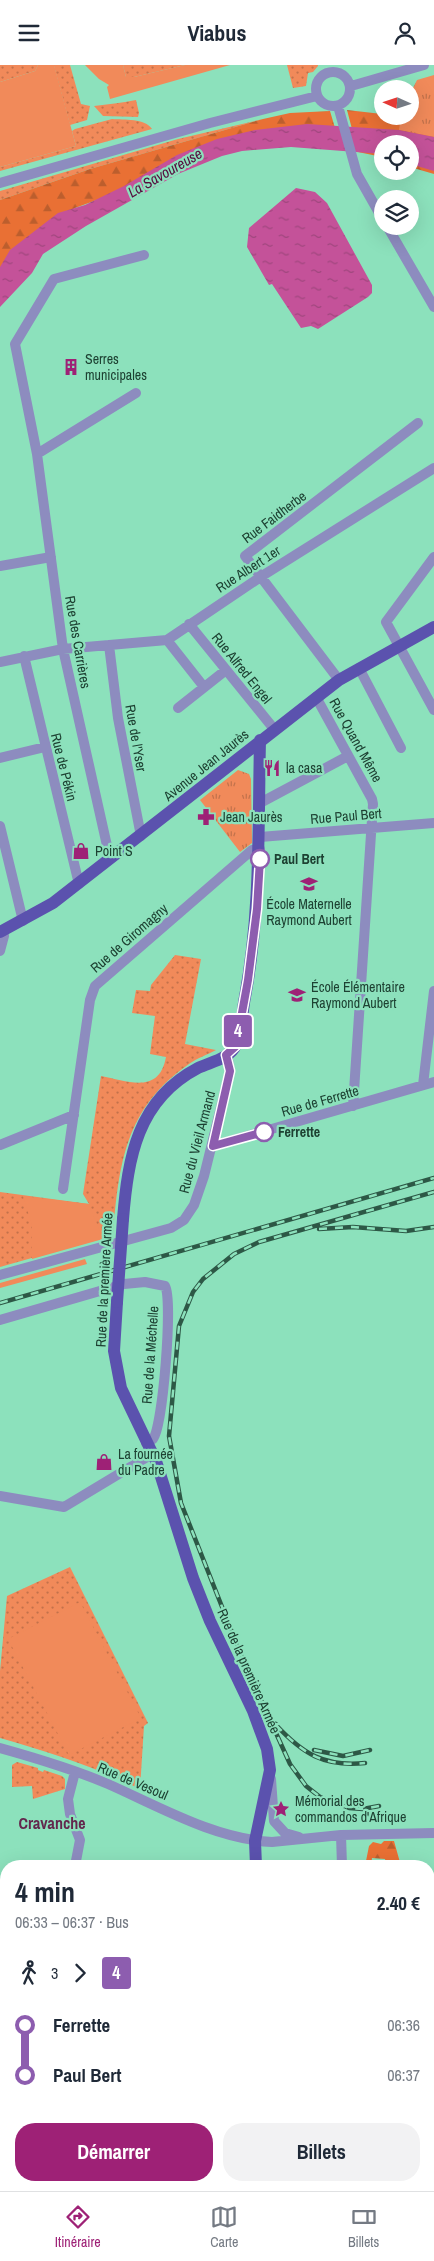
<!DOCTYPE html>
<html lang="fr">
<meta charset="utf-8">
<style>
:root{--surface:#fff;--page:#f2f2f3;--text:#1f2937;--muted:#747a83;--line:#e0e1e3;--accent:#9e2176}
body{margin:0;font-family:"Archivo Narrow",sans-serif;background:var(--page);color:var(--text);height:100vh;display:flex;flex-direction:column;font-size:19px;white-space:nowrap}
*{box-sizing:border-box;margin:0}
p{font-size:16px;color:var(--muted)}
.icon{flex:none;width:28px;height:28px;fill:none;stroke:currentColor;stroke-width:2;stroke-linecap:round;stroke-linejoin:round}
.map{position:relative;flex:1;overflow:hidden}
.details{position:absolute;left:0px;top:1795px;width:435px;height:331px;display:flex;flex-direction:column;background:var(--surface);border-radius:20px 20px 0 0;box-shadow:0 5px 20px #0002}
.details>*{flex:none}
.badge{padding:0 10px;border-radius:4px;font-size:18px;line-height:32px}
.needle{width:32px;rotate:273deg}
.fabs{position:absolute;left:374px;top:15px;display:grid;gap:10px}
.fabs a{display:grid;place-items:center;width:45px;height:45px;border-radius:50%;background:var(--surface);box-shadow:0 5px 20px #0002;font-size:25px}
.map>.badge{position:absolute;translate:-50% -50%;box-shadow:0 0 0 2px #fff}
.legs{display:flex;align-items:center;gap:8px;height:55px;padding:0 15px;font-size:16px}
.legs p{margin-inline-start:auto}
.headline{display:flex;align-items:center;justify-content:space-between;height:85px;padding:0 15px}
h1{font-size:28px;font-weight:700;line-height:38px}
.primary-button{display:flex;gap:10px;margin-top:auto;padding:10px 15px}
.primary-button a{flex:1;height:58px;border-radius:20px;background:var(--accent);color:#fff;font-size:20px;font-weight:700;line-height:58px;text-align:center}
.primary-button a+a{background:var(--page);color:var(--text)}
ul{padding:0 15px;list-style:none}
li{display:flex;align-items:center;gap:18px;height:50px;font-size:19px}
li i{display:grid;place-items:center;width:8px;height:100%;margin:0 6px;background:currentColor}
li i::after{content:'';width:12px;height:12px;margin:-6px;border:4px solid;border-radius:50%;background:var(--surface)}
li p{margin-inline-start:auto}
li:first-child i{background:linear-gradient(#0000 50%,currentColor 0)}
li:last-child i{background:linear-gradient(currentColor 50%,#0000 0)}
header{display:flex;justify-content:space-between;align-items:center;height:65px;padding:0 15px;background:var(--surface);font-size:22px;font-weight:700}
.dock{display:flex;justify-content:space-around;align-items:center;height:70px;border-top:1px solid var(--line);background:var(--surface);font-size:14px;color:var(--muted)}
.dock a{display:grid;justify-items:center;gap:2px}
.dock .on{color:var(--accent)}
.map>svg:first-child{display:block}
</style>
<header><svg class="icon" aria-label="menu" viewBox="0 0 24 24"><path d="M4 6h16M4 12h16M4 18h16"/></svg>Viabus<svg class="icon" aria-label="person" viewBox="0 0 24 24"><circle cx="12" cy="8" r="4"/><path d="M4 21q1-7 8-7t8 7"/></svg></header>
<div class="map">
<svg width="434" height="2126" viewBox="0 0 434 2126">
<defs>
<pattern id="grass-dots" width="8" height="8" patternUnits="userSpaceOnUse" patternTransform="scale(1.25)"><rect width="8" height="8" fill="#f18a5a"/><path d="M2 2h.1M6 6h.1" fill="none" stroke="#c3724b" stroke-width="1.8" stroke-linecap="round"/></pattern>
<pattern id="forest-firs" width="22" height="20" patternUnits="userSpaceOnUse" patternTransform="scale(1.25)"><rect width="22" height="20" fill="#e97034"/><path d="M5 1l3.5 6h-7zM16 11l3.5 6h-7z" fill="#bc5e2d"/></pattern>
<pattern id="park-tufts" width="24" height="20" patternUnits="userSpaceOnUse" patternTransform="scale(1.25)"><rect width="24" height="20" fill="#f18a5a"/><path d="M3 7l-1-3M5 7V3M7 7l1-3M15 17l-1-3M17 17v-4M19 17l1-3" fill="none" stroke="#c3724b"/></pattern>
<pattern id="water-ripples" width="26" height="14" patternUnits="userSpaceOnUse" patternTransform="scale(1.25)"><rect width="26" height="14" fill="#c45299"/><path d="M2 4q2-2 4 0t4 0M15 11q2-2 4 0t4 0" fill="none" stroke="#9f467d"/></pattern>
</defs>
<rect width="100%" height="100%" fill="#8ce1bc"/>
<path fill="url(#grass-dots)" d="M0,0H38L35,6L0,17Z
M50,0H70L81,39L90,41L87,55L70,60L54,1L49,2Z
M123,0H185L134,12H126Z
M287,0H318V1L313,7L308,8L306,21L293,23Z
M136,35L139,48L138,52L103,51L94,41C108,39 121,38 136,35Z
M112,54C124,55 145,53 152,64L0,106V102L76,81L72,66L75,64Z
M263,54L90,104L0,135V126L178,74Z
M175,890L201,894L185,979L216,985C207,990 197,993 189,999C125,1043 119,1099 113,1170L0,1202V1127L89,1139L83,1129L101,1011C128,1016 159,1030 166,992L150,989L155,951L132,948L136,925L150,926L151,920Z
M70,1502L148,1658L144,1661L140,1724C95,1702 49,1687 0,1673V1606L7,1531Z
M17,1697L38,1703V1705L43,1707L44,1705L62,1711L65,1714V1724L33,1734L32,1721L12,1722V1700Z"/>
<path fill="url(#forest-firs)" d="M347,45L382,49V51H409L434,55V109L410,102V79H382V92L358,87Z
M330,46L335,63L297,61L75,143L0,206V135L90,104L263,54L290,48Z
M384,1776H394L401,1801H386L385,1794L372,1793L371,1801H365L369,1781L373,1777L381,1779Z"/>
<path fill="url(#park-tufts)" d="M434,10V72L399,65L401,51H410V29L417,15Z
M238,705L249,709L251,714L252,778L240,787L200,735Z"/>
<path fill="#f18a5a" d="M38,0H54L76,81L0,102V17L35,6Z
M85,0H123L126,12H134L185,0H230L110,34L107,22L109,20L99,14Z
M23,1131L89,1139L103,1174L32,1194V1160Z
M85,1194L87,1199L0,1223V1218Z
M80,1537L141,1653L69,1690L8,1574Z"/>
<path fill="url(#water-ripples)" d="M307,59L399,65L434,72V106L410,99V79H382V89L291,82L242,86L222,91L178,109L86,161L43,189L32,208L0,242V202L10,185L58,148L85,140L124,121L177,90L217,74L255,65Z
M296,123L315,127L327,138L372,220V228L368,232L318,264L311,261L301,263L272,219L269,220L247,182L249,163Z"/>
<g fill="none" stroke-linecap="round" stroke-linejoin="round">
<path stroke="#8d8cbf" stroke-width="10" d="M316 24a17 17 0 1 1 34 0a17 17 0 1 1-34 0Z
M351,21L424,0
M338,41L357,109L382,153
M0,118L210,58L317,31
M387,161L434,242
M37,389L136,328
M434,492L386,557L434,645
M0,501L51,492
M189,559L274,664
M167,575L204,622
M109,580L118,653L141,771
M24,591L79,819
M0,597L63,584L167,575L262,511L434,403
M359,603L401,683
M339,615L245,491L418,358
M316,632L372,734L373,739L353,1041
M178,643L226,605
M0,693L45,682
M260,738L348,691
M0,761L23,856
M260,772L434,758
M110,794L63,584L37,389L15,279L54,214L144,190
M0,886L4,871L3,866
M423,1020L434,926
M0,1080L74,1050
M213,1081L434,1017
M63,1124L90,935L95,921L252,785L260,784
M0,1210L171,1163L184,1155L194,1140L204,1111L230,1006L227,990
M0,1255L124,1219L145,1217L165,1221C173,1235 163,1361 153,1374C151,1376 148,1377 146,1378
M0,1431L64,1442L152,1389
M0,1683C36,1693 73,1704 108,1719C160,1742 215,1774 272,1777L341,1770L434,1768
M271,1714L274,1756L285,1768L299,1772
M341,1770L342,1801
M75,1801L80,1775L70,1749L68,1734L75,1707
M0,1821H6
M0,1963L6,1981
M0,2122L4,2126
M71,2126L85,2120"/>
<path stroke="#5b52ae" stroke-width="12" d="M0,867L53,838L339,615L434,562
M123,1154C128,1093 137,1035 198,1003C210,997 230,994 236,980C242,967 242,946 245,932C261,845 258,763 260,675
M117,1237L114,1286L121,1323L156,1396L193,1513L210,1556L253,1646L267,1684L270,1705L255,1776L256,1801
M280,2120V2126"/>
<g stroke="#2d5846" stroke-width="4.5">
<path id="rail" d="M319,1164L353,1162L406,1166L434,1162
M0,1238L434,1113
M276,1660C303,1689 324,1702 365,1698
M314,1685L343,1691L370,1685
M379,1741L363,1744L349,1743L320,1732L306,1721L290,1699L243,1595L181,1438L169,1371L179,1261L193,1227L203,1214L234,1189L259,1177L434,1127"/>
</g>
<use href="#rail" stroke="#8ce1bc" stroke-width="2.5" stroke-dasharray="8" stroke-linecap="butt"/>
<path stroke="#5b52ae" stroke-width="12" d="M117,1237L123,1154"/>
</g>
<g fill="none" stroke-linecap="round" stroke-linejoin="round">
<g stroke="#fff" stroke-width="11">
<path id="line-1" d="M260,794L257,844L248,915L236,981L226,990L230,1006L213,1081L264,1067"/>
</g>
<use href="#line-1" stroke="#8d5daf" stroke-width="8"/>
</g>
<defs>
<g id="building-bare" transform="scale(1.35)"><path d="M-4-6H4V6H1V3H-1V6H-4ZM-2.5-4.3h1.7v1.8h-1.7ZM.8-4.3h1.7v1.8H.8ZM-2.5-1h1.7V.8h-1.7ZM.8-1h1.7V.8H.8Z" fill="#9e2176" stroke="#8ce1bc" stroke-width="2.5" paint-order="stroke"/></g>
<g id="restaurant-bare" transform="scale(1.35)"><path d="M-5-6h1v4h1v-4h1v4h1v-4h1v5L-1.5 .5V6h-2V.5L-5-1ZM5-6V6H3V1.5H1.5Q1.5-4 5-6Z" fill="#9e2176" stroke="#8ce1bc" stroke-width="2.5" paint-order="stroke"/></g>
<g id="pharmacy-bare" transform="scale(1.35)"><path d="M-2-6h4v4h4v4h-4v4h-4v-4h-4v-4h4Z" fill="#9e2176" stroke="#8ce1bc" stroke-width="2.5" paint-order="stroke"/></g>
<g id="shop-bare" transform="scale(1.35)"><path d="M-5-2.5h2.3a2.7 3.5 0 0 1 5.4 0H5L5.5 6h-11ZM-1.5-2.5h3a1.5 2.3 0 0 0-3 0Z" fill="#9e2176" stroke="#8ce1bc" stroke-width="2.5" paint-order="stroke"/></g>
<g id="school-bare" transform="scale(1.35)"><path d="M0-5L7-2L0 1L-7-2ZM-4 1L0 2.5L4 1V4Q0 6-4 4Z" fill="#9e2176" stroke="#8ce1bc" stroke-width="2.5" paint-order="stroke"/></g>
<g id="sight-bare" transform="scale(1.35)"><path d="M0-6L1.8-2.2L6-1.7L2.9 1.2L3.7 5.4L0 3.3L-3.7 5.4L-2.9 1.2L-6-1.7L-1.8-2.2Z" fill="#9e2176" stroke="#8ce1bc" stroke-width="2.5" paint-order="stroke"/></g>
</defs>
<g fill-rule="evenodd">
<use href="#building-bare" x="71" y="302"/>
<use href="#restaurant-bare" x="272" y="703"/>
<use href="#pharmacy-bare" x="206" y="752"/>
<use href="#shop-bare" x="81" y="786"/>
<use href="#school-bare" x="309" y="819"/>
<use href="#school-bare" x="297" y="930"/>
<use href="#shop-bare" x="104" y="1397"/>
<use href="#sight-bare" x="281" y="1744"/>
</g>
<g fill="#fff" stroke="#8d5daf" stroke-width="2.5">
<circle cx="260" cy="794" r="9"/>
<circle cx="264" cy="1067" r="9"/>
</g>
<g text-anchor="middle" stroke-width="4.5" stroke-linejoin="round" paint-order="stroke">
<g font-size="14" fill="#1d4132" stroke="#8ce1bc" text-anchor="start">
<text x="85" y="299">Serres<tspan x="85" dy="16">municipales</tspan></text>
<text x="286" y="708">la casa</text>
<text x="220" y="757">Jean Jaurès</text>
<text x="95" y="791">Point S</text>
<text x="309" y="844" text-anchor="middle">École Maternelle<tspan x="309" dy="16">Raymond Aubert</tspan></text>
<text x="311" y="927">École Élémentaire<tspan x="311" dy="16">Raymond Aubert</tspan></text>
<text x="118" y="1394">La fournée<tspan x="118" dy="16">du Padre</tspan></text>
<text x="295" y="1741">Mémorial des<tspan x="295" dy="16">commandos d'Afrique</tspan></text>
</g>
<g font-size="14" fill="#1d4132" stroke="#8ce1bc">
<text transform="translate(274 452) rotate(-37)" y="5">Rue Faidherbe</text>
<text transform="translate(248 504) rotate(-33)" y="5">Rue Albert 1er</text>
<text transform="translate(78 577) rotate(80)" y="5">Rue des Carrières</text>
<text transform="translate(242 603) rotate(51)" y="5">Rue Alfred Engel</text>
<text transform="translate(136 673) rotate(80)" y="5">Rue de l'Yser</text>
<text transform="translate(356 675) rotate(61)" y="5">Rue Quand Même</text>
<text transform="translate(206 700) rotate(-39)" y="5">Avenue Jean Jaurès</text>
<text transform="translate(64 702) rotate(76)" y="5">Rue de Pékin</text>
<text transform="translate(346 751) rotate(-5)" y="5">Rue Paul Bert</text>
<text transform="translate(129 873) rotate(-41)" y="5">Rue de Giromagny</text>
<text transform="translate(320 1036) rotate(-16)" y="5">Rue de Ferrette</text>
<text transform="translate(197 1077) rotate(-75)" y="5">Rue du Vieil Armand</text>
<text transform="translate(104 1215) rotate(-87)" y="5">Rue de la première Armée</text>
<text transform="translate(150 1290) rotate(-86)" y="5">Rue de la Méchelle</text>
<text transform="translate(249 1606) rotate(66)" y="5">Rue de la première Armée</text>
<text transform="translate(133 1716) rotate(23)" y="5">Rue de Vesoul</text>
</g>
<g font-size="14" font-weight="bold" fill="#1d4132" stroke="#8ce1bc" text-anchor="start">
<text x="274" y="799">Paul Bert</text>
<text x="278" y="1072">Ferrette</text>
</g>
<g font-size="15" font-style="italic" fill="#550b3d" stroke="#8ce1bc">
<text transform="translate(165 108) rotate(-30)" y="5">La Savoureuse</text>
</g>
<g font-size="16" font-weight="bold" fill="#63274d" stroke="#8ce1bc">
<text x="52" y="1764">Cravanche</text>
</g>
</g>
</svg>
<div class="fabs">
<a><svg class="needle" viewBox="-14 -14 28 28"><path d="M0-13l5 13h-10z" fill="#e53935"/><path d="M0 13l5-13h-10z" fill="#747a83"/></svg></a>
<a><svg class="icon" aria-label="locate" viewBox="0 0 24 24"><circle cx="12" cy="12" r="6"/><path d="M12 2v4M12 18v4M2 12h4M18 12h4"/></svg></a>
<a><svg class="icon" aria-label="layers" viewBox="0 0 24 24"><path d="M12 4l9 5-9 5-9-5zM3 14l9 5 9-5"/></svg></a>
</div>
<b class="badge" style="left:238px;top:966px;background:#8d5daf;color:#fff">4</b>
<section class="details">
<div class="headline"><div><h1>4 min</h1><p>06:33 – 06:37 · Bus</p></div><b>2.40 €</b></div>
<div class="legs"><svg class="icon" aria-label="walk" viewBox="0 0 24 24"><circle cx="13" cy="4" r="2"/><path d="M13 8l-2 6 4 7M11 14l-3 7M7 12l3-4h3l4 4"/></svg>3<svg class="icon" aria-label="forward" viewBox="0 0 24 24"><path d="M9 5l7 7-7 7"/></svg><b class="badge" style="background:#8d5daf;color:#fff">4</b></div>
<ul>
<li><i style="color:#8d5daf"></i><b>Ferrette</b><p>06:36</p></li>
<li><i style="color:#8d5daf"></i><b>Paul Bert</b><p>06:37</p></li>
</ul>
<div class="primary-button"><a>Démarrer</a><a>Billets</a></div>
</section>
</div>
<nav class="dock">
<a class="on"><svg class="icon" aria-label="directions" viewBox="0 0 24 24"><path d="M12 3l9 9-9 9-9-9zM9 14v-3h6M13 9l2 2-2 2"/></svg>Itinéraire</a>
<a><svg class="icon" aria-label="map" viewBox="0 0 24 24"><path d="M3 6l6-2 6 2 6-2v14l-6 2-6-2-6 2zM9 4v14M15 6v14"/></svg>Carte</a>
<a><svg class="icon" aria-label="tickets" viewBox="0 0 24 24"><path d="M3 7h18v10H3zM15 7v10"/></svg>Billets</a>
</nav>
